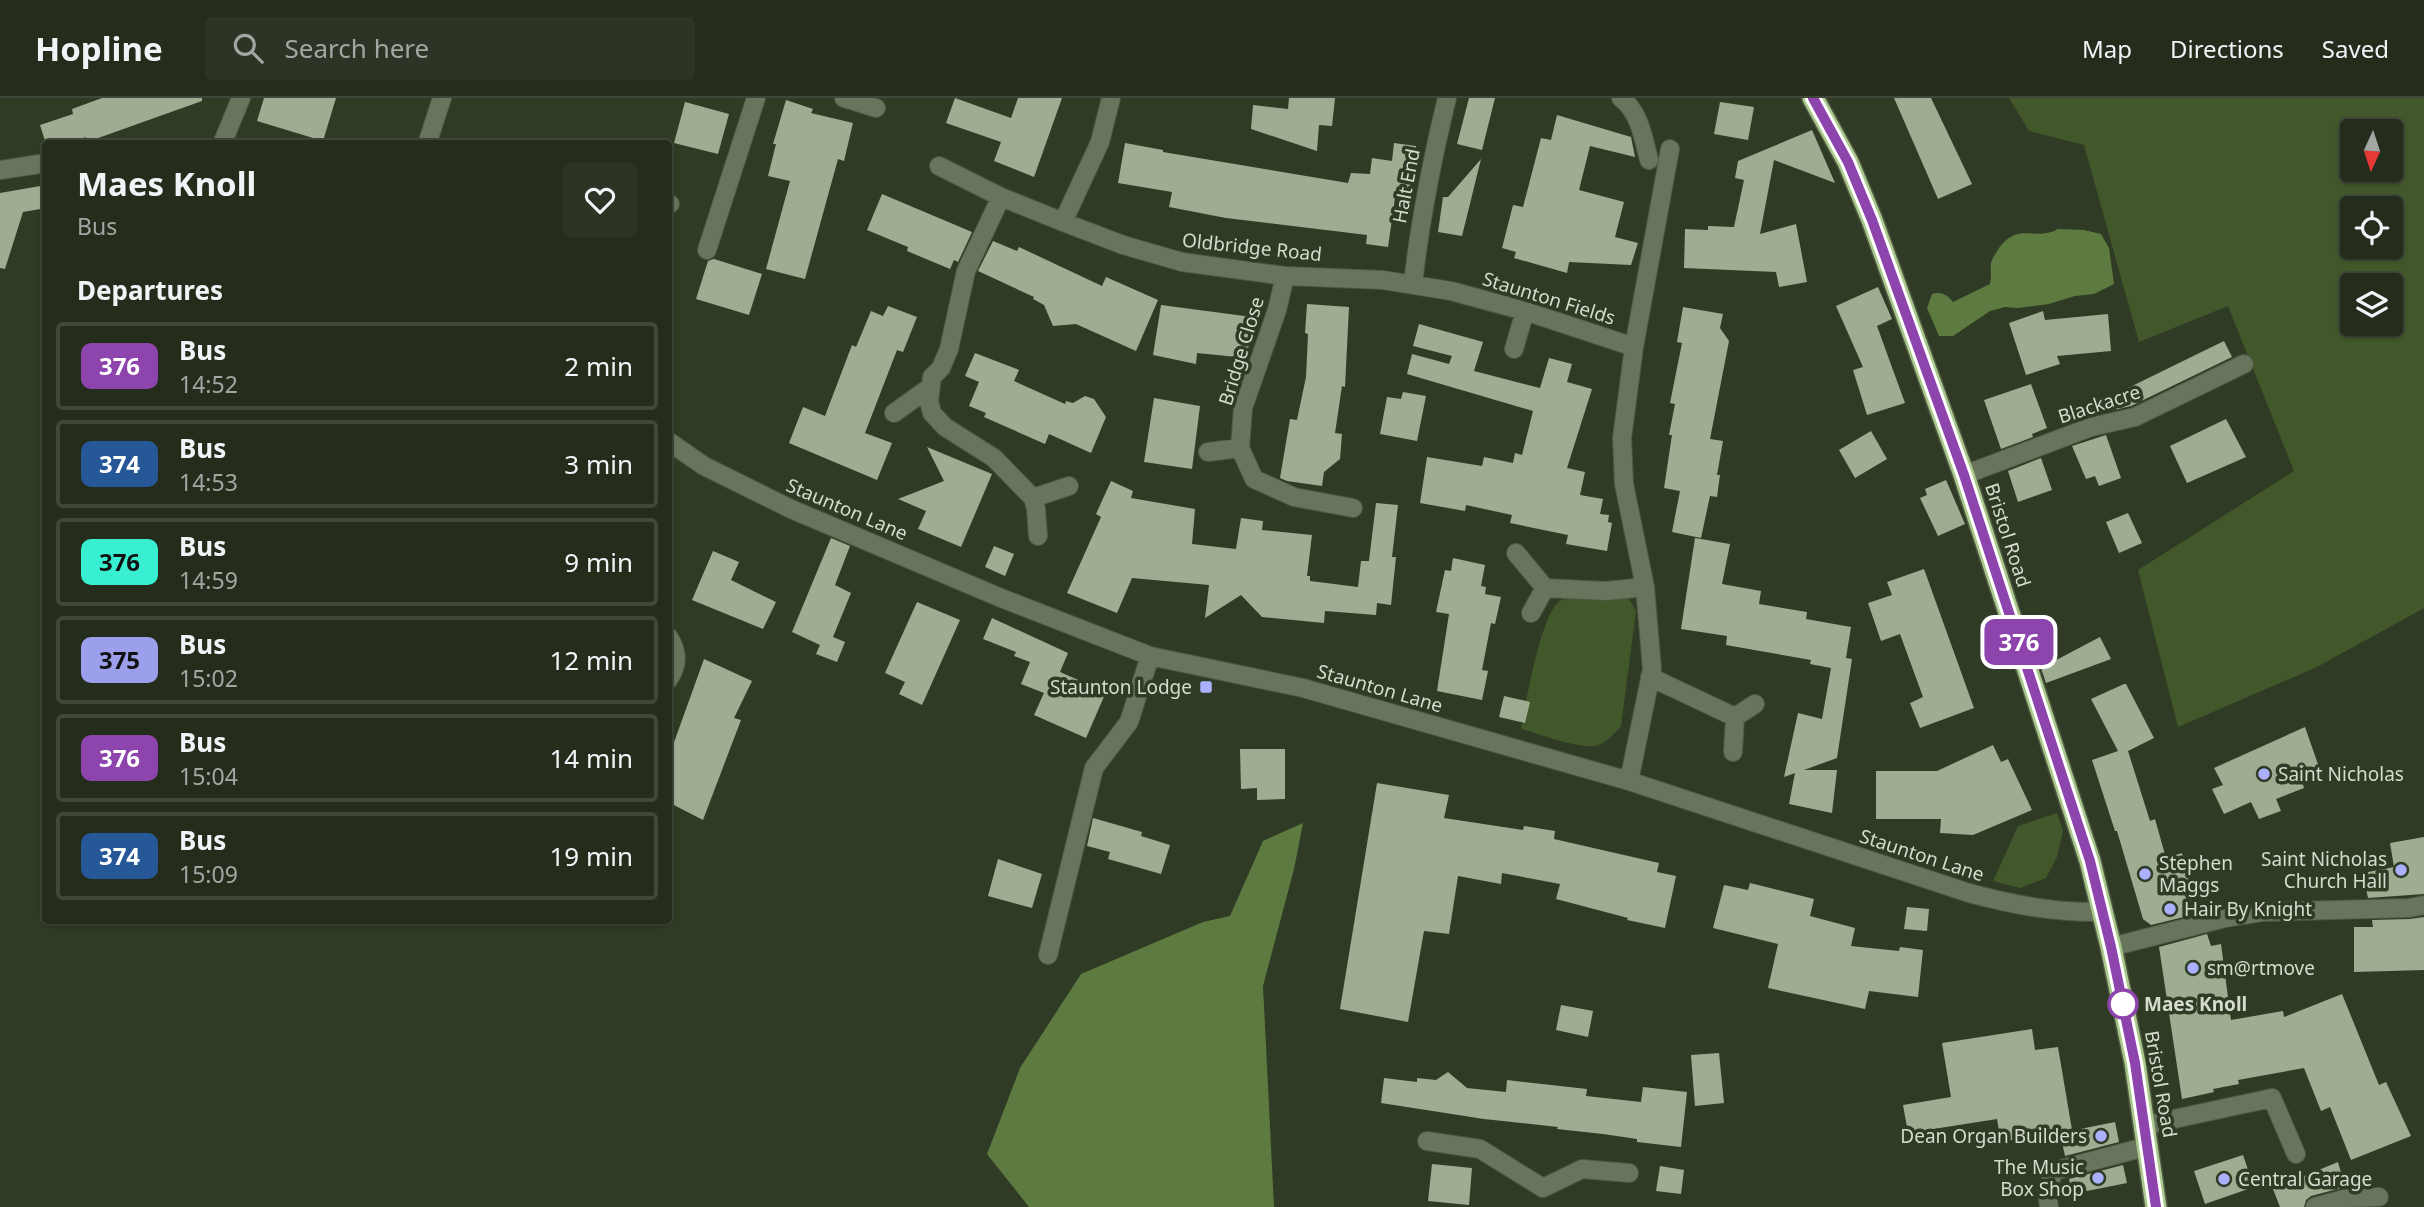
<!DOCTYPE html>
<style>
:root{--surface:#242c1c;--page:#2c3425;--text:#f1f3f6;--muted:#a3a7a3;--line:#41483b}
body{margin:0;font-family:"Noto Sans",sans-serif;background:var(--page);color:var(--text);height:100vh;display:flex;flex-direction:column;font-size:26px;white-space:nowrap}
*{box-sizing:border-box;margin:0}
p{font-size:23px;color:var(--muted)}
.icon{flex:none;width:38px;height:38px;fill:none;stroke:currentColor;stroke-width:2;stroke-linecap:round;stroke-linejoin:round}
.map{position:relative;flex:1;overflow:hidden}
.drawer{position:absolute;left:42px;top:42px;width:630px;height:784px;display:flex;flex-direction:column;background:var(--surface);border-radius:7px;box-shadow:0 2px 5px #0004,0 0 0 2px var(--line)}
.drawer>*{flex:none}
.badge{padding:0 14px;border-radius:10px;font-size:24px;line-height:46px}
.needle{width:46px;rotate:183deg}
.fabs{position:absolute;left:2340px;top:21px;display:grid;gap:14px}
.fabs a{display:grid;place-items:center;width:63px;height:63px;border-radius:7px;background:var(--surface);box-shadow:0 2px 5px #0004,0 0 0 2px var(--line);font-size:35px}
.map>.badge{position:absolute;translate:-50% -50%;box-shadow:0 0 0 4px #fff}
h2{padding:0 35px;font-size:26px;line-height:63px}
.round{display:grid;place-items:center;flex:none;width:74px;height:74px;border-radius:7px;background:var(--page)}
.overview{display:flex;align-items:center;justify-content:space-between;height:119px;padding:0 35px}
h1{font-size:33px;font-weight:700;line-height:52px}
ul{padding:0;list-style:none}
li{display:flex;align-items:center;gap:21px;height:88px;margin:0 14px 10px;padding:0 21px;border:4px solid var(--line);border-radius:7px}
li div{flex:1}
li b{display:block;font-size:26px}
li em{font-style:normal}
li .badge{min-width:77px;font-weight:700;text-align:center}
header{display:flex;align-items:center;gap:42px;box-sizing:border-box;height:98px;padding:0 35px;background:var(--surface);border-bottom:2px solid var(--line)}
header strong{font-size:33px}
nav{display:flex;gap:38px;margin-inline-start:auto;font-size:24px}
.search{width:490px;height:63px;background:var(--page);display:flex;align-items:center;gap:18px;box-sizing:border-box;padding:0 24px;border-radius:7px;color:var(--muted);font-size:26px}
.map>svg:first-child{display:block}
</style>
<header>
<strong>Hopline</strong>
<div class="search"><svg class="icon" aria-label="search" viewBox="0 0 24 24"><circle cx="10" cy="10" r="6"/><path d="M15 15l6 6"/></svg>Search here</div>
<nav><a>Map</a><a>Directions</a><a>Saved</a></nav>
</header>
<div class="map">
<svg width="2424" height="1109" viewBox="0 0 2424 1109">
<rect width="100%" height="100%" fill="#303b25"/>
<path fill="#42582b" fill-rule="evenodd" d="M2009,0H2424V510L2317,569L2178,629L2138,472L2294,373L2228,208L2139,244L2084,47L2029,33ZM2352,33H2390V72H2352ZM2352,110H2390V149H2352ZM2352,187H2390V226H2352Z
M1616,497L1629,501L1636,513L1621,628C1614,636 1605,646 1594,648C1574,650 1540,636 1521,631C1526,606 1541,513 1561,502C1569,498 1605,498 1616,497Z
M2057,715L2063,733L2057,759L2046,780L2020,790L1993,783L2018,728Z"/>
<path fill="#5d7b40" d="M2058,131L2084,132L2101,136L2109,150L2114,186L2094,196L2075,198L2049,206L2018,210L2005,209L1990,213L1953,238H1939L1927,210L1932,196C1942,193 1947,197 1953,204L1990,186C1992,176 1990,172 1991,165C1992,160 1997,154 1999,150C2019,123 2035,144 2058,131Z
M1303,725L1294,771L1263,888L1274,1109H1029L987,1056L1020,970L1081,876L1203,824L1230,818L1263,743Z"/>
<path fill="#9ead92" d="M102,0H202V3L87,44L86,39L65,46H46L40,27L73,16L72,11Z
M264,0H336L323,43L257,23Z
M955,0L1011,20L1018,0H1062L1034,79L994,63L1001,44L946,25Z
M1289,0H1335L1332,28L1319,27L1317,53L1251,31L1253,7L1288,11Z
M1469,0H1495L1482,52L1457,46Z
M1894,0H1931L1972,86L1938,101Z
M786,2L813,11L811,15L853,25L844,63L838,61L805,181L766,171L790,83L768,78L776,46H773Z
M685,4L729,16L718,56L674,45Z
M1720,4L1754,9L1748,42L1714,36Z
M1557,17L1631,39L1635,59L1590,48L1579,92L1624,104L1615,139L1638,145L1631,167L1569,164L1567,175L1514,160L1516,154L1502,150L1513,107L1523,109L1541,40L1551,42Z
M1812,32L1835,85L1774,62L1760,136L1796,126L1807,184L1779,189L1776,174L1684,170L1685,131L1708,132V128L1734,129L1744,82L1735,80L1738,63Z
M1125,45L1163,52V54L1348,85L1351,75L1370,76L1372,60L1392,63L1394,45L1416,48L1409,102L1395,100L1388,149L1366,146L1367,137L1226,120L1169,109L1172,94L1118,85Z
M1481,61L1462,138L1438,134L1443,99H1448Z
M46,87V110L23,114L5,171L0,170V95Z
M882,96L972,134L958,164L954,162L950,171L907,153L908,149L867,132Z
M993,143L1017,153L1019,149L1102,188L1106,179L1158,202L1136,253L1076,226L1053,228L1044,207L1033,201L1034,199L978,173Z
M714,161L762,176L749,217L696,201L708,163Z
M1878,189L1892,221L1877,228L1905,305L1867,317L1853,272L1863,269L1836,208Z
M1307,206L1349,209L1345,289L1342,288L1335,335L1342,336L1340,361L1324,374L1322,388L1287,383L1280,380L1290,321L1297,322L1306,279L1308,236L1305,235Z
M1161,207L1252,219L1247,260L1197,255L1196,266L1153,257Z
M888,208L917,219L903,254L897,252L865,335L892,345L877,382L789,345L803,309L825,318L852,247L856,249L871,213L883,218Z
M1683,209L1723,216L1720,230L1729,243L1710,341L1723,343L1717,377H1720L1717,399L1710,398L1701,440L1672,434L1680,393L1664,390L1672,337H1669L1675,306L1670,305L1682,245L1677,244Z
M2043,213L2045,222L2108,216L2111,253L2057,258L2060,266L2026,277L2009,225Z
M1419,226L1483,244L1474,273L1540,290L1549,260L1572,266L1567,284L1592,291L1567,370L1585,374L1580,397L1603,401L1600,416L1609,417L1608,424L1612,425L1607,453L1566,446L1568,437L1510,425L1512,417L1466,407L1465,413L1420,405L1427,359L1482,368L1484,359L1513,365L1515,355L1522,357L1533,313L1407,276L1412,256L1449,266L1452,258L1413,248Z
M2224,243L2232,259L2131,308L2088,318L2085,311Z
M975,255L1019,272L1014,283L1065,306L1066,303L1073,305L1085,298L1094,301L1106,319L1091,355L1049,336L1045,346L984,319L986,315L969,308L979,284L965,278Z
M2031,286L2047,330L2032,336L2033,339L2001,351L1984,302Z
M1403,294L1426,298L1417,343L1380,336L1387,299L1401,301Z
M1154,300L1200,308L1192,371L1144,364Z
M2226,321L2246,359L2187,385L2170,348Z
M1871,333L1887,361L1855,380L1839,352Z
M2106,337L2121,380L2099,388L2095,378L2086,381L2072,348Z
M927,349L992,376L961,449L918,431L926,413L898,401L944,383Z
M2041,360L2052,392L2018,404L2008,373Z
M1946,382L1965,426L1938,438L1920,400L1927,397L1925,391Z
M1111,383L1133,393L1131,400L1195,411L1192,446L1236,451L1241,420L1263,423L1262,432L1312,437L1307,478H1310V483L1358,489L1361,463H1369L1376,405L1398,407L1392,459H1396L1391,507L1377,505L1376,517L1325,513L1324,525L1262,519L1241,497L1205,520L1209,487L1132,480L1117,515L1067,495L1101,419L1096,416Z
M2128,415L2142,445L2119,455L2106,424Z
M831,440L850,448L835,487L851,495L833,539L845,544L837,564L816,556L820,547L792,534Z
M1695,440L1730,446L1722,486L1761,493L1759,506L1807,514L1806,521L1851,529L1846,560L1852,561L1837,660L1804,672H1837L1832,715L1789,706L1795,675L1784,679L1798,615L1822,621L1831,570L1810,566L1811,562L1726,547L1727,538L1681,531Z
M994,448L1014,456L1005,478L985,469Z
M713,453L739,464L731,482L776,504L763,531L692,502Z
M1453,460L1485,467L1481,488L1486,489L1485,496L1501,499L1495,526L1491,525L1482,572L1488,573L1482,602L1437,593L1449,516L1436,514L1445,472L1451,473Z
M1924,471L1974,610L1920,630L1910,605L1923,599L1900,536L1881,543L1868,505L1892,497L1887,484Z
M917,504L960,522L922,607L899,596L905,584L885,575Z
M992,520L1068,555L1060,574L1106,594L1086,640L1034,617L1044,595L1021,586L1030,564L1014,558L1016,554L983,541Z
M2100,539L2111,561L2046,585L2041,570Z
M704,561L752,583L734,620L741,622L703,722L668,704V661Z
M2124,586H2126L2154,640L2128,653L2150,723L2155,721L2166,760L2182,755L2200,815L2151,827L2143,821L2117,733H2115L2092,662L2118,653L2091,601Z
M1504,598L1530,604L1525,625L1499,619Z
M2305,629L2320,672L2301,680L2304,690L2276,701L2281,713L2259,721L2251,704L2224,716L2212,691L2223,687L2214,670Z
M1993,647L2001,664L2008,661L2032,712L1973,737L1940,735L1941,721H1876V673H1937Z
M1240,651H1285V701L1257,702V690L1241,691Z
M1377,685L1449,697L1444,720L1523,732L1524,728L1555,733L1554,741L1659,765L1657,774L1676,778L1665,830L1627,822L1628,820L1556,801L1560,786L1502,775L1501,786L1458,778L1449,836L1424,833L1408,924L1340,911Z
M1093,720L1142,734L1141,738L1170,747L1161,776L1108,761L1110,754L1087,748Z
M2424,739V796L2368,800L2363,775L2394,769L2390,745Z
M998,761L1042,776L1032,810L988,798Z
M1750,785L1814,801L1810,818L1855,830L1851,848L1899,853L1900,849L1923,852L1918,899L1869,893L1865,911L1768,890L1778,846L1713,830L1724,787L1748,792Z
M1907,809L1929,811L1927,833L1904,831Z
M2424,819V872L2354,874V829H2373L2372,822L2410,821Z
M2207,836L2211,848L2221,846L2231,922L2283,913L2284,919L2342,896L2379,987L2386,984L2411,1038L2351,1062L2330,1009L2321,1013L2304,970L2238,982L2239,986L2213,991L2214,994L2182,1001L2159,849Z
M1561,907L1593,913L1588,939L1556,932Z
M2032,931L2035,952L2058,949L2072,1032L2001,1044L1997,1021L1908,1035L1903,1007L1951,999L1942,945Z
M1719,955L1724,1005L1695,1008L1691,957Z
M1448,974L1467,990L1506,994L1507,982L1587,991L1586,998L1641,1004L1643,989L1687,994L1681,1049L1637,1044V1041L1603,1036L1557,1031L1558,1029L1484,1021L1381,1005L1384,980L1417,984V980L1436,982Z
M2115,1024L2119,1044L2065,1058L2060,1035Z
M2243,1057L2254,1089L2205,1106L2194,1073Z
M2338,1064L2345,1089L2311,1098L2306,1102L2304,1109H2280L2273,1091Z
M1432,1066L1472,1070L1469,1107L1428,1103Z
M2123,1067L2127,1085L2072,1096L2069,1081Z
M1660,1068L1684,1072L1681,1096L1656,1093Z"/>
<g fill="none" stroke-linecap="round" stroke-linejoin="round">
<g stroke="#4e5843" stroke-width="20">
<path id="minor" d="M844,0L876,10
M1621,0C1640,15 1643,39 1649,62
M222,46L241,0
M427,46L442,0
M939,68L1001,99L1063,124L1123,147L1182,164L1285,178L1383,182L1451,193L1525,213L1634,249
M0,72L46,65
M1001,99L966,173L949,251L941,270L932,279L929,303L932,315L945,329L994,360L1033,400L1036,411L1038,438
M668,106H670
M1063,124L1100,44L1111,0
M707,152L756,0
M1285,178L1277,212L1243,310L1240,350L1254,381L1294,399L1353,410
M1413,186C1420,122 1432,62 1447,0
M1514,251L1525,213
M894,315L929,290
M668,343L704,368L791,411L1001,500L1150,558L1303,590L1629,683L1969,795C2014,807 2056,815 2102,814
M1208,354L1240,350
M1964,377L2091,329L2135,319L2244,266
M1033,400L1069,388
M1516,455L1545,490L1606,493L1645,489
M1531,515L1545,490
M668,538C678,553 679,567 668,582
M1650,579L1735,619L1733,654
M1735,619L1755,606
M1629,683L1652,571L1645,489L1624,386L1622,340L1634,249L1670,51
M2111,849L2225,820L2262,814L2409,810L2424,807
M1048,857L1094,670L1129,624L1150,558
M2146,1027L2272,1000L2296,1056
M1427,1043L1480,1051L1543,1090L1582,1071L1629,1075
M2049,1109L2047,1093L2054,1073L2149,1048
M2315,1109L2348,1100L2379,1099"/>
</g>
<g stroke="#4e5843" stroke-width="24">
<path id="highway" d="M1813,0L1848,64L1872,122L1964,377L2090,763L2111,849L2135,965L2156,1109"/>
</g>
<use href="#minor" stroke="#68755c" stroke-width="18"/>
<use href="#highway" stroke="#a9c98b" stroke-width="21"/>
</g>
<g fill="none" stroke-linecap="round" stroke-linejoin="round">
<g stroke="#fff" stroke-width="16">
<path id="line" d="M1813,0L1848,64L1872,122L1964,377L2090,763L2111,849L2135,965L2156,1109"/>
</g>
<use href="#line" stroke="#8e44ad" stroke-width="10"/>
</g>
<g fill="#aab0fb" stroke="#303b25" stroke-width="2.5">
<rect x="1199" y="582" width="14" height="14" rx="3.5"/>
<circle cx="2264" cy="676" r="7"/>
<circle cx="2401" cy="772" r="7"/>
<circle cx="2145" cy="776" r="7"/>
<circle cx="2170" cy="811" r="7"/>
<circle cx="2193" cy="870" r="7"/>
<circle cx="2101" cy="1038" r="7"/>
<circle cx="2098" cy="1080" r="7"/>
<circle cx="2224" cy="1081" r="7"/>
</g>
<circle fill="#fff" stroke="#8e44ad" stroke-width="3.5" cx="2123" cy="906" r="14"/>
<g text-anchor="middle" stroke-width="7" stroke-linejoin="round" paint-order="stroke">
<g font-size="19" fill="#d4dcce" stroke="#303b25">
<text transform="translate(1406 88) rotate(-79)" y="7">Halt End</text>
<text transform="translate(1252 149) rotate(6)" y="7">Oldbridge Road</text>
<text transform="translate(1549 200) rotate(17)" y="7">Staunton Fields</text>
<text transform="translate(1241 253) rotate(-73)" y="7">Bridge Close</text>
<text transform="translate(2099 306) rotate(-18)" y="7">Blackacre</text>
<text transform="translate(847 411) rotate(23)" y="7">Staunton Lane</text>
<text transform="translate(2008 437) rotate(72)" y="7">Bristol Road</text>
<text transform="translate(1380 590) rotate(16)" y="7">Staunton Lane</text>
<text transform="translate(1922 757) rotate(18)" y="7">Staunton Lane</text>
<text transform="translate(2161 986) rotate(80)" y="7">Bristol Road</text>
</g>
<g font-size="19" fill="#d4dcce" stroke="#303b25" text-anchor="start">
<text x="1192" y="596" text-anchor="end">Staunton Lodge</text>
<text x="2278" y="683">Saint Nicholas</text>
<text x="2387" y="768" text-anchor="end">Saint Nicholas<tspan x="2387" dy="22">Church Hall</tspan></text>
<text x="2159" y="772">Stephen<tspan x="2159" dy="22">Maggs</tspan></text>
<text x="2184" y="818">Hair By Knight</text>
<text x="2207" y="877">sm@rtmove</text>
<text x="2087" y="1045" text-anchor="end">Dean Organ Builders</text>
<text x="2084" y="1076" text-anchor="end">The Music<tspan x="2084" dy="22">Box Shop</tspan></text>
<text x="2238" y="1088">Central Garage</text>
</g>
<g font-size="19" font-weight="bold" fill="#d4dcce" stroke="#303b25" text-anchor="start">
<text x="2144" y="913">Maes Knoll</text>
</g>
</g>
</svg>
<div class="fabs">
<a><svg class="needle" viewBox="-14 -14 28 28"><path d="M0-13l5 13h-10z" fill="#e53935"/><path d="M0 13l5-13h-10z" fill="#a3a7a3"/></svg></a>
<a><svg class="icon" aria-label="locate" viewBox="0 0 24 24"><circle cx="12" cy="12" r="6"/><path d="M12 2v4M12 18v4M2 12h4M18 12h4"/></svg></a>
<a><svg class="icon" aria-label="layers" viewBox="0 0 24 24"><path d="M12 4l9 5-9 5-9-5zM3 14l9 5 9-5"/></svg></a>
</div>
<b class="badge" style="left:2019px;top:544px;background:#8e44ad;color:#fff">376</b>
<section class="drawer">
<div class="overview"><div><h1>Maes Knoll</h1><p>Bus</p></div><a class="round"><svg class="icon" aria-label="heart" viewBox="0 0 24 24"><path d="M12 20l-8-8c-3-5 5-10 8-4 3-6 11-1 8 4z"/></svg></a></div>
<h2>Departures</h2>
<ul>
<li><span class="badge" style="background:#8e44ad;color:#fff">376</span><div><b>Bus</b><p>14:52</p></div><em>2 min</em></li>
<li><span class="badge" style="background:#265797;color:#fff">374</span><div><b>Bus</b><p>14:53</p></div><em>3 min</em></li>
<li><span class="badge" style="background:#38f0d1;color:#111">376</span><div><b>Bus</b><p>14:59</p></div><em>9 min</em></li>
<li><span class="badge" style="background:#9c9fec;color:#111">375</span><div><b>Bus</b><p>15:02</p></div><em>12 min</em></li>
<li><span class="badge" style="background:#8e44ad;color:#fff">376</span><div><b>Bus</b><p>15:04</p></div><em>14 min</em></li>
<li><span class="badge" style="background:#265797;color:#fff">374</span><div><b>Bus</b><p>15:09</p></div><em>19 min</em></li>
</ul>
</section>
</div>
